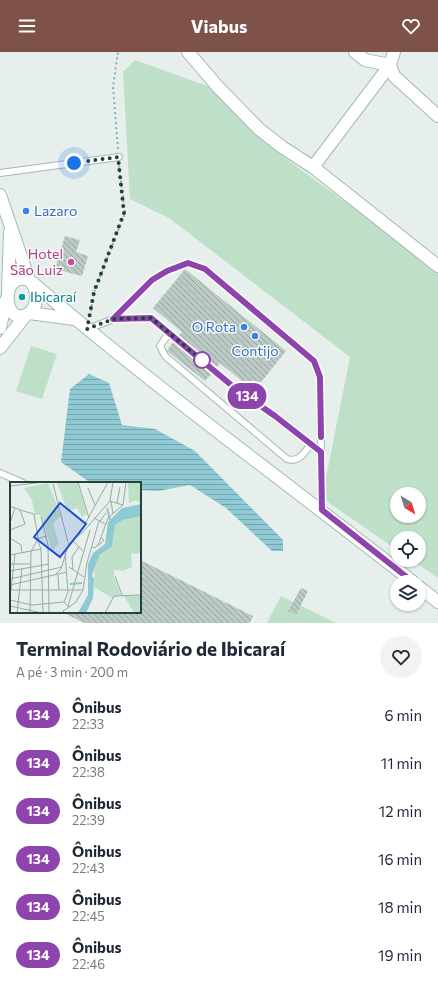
<!DOCTYPE html>
<html lang="pt">
<meta charset="utf-8">
<style>
:root{--surface:#fff;--page:#f2f2f3;--text:#1f2937;--muted:#747a83;--accent:#7f5249}
body{margin:0;font-family:Commissioner,sans-serif;background:var(--page);color:var(--text);height:100vh;display:flex;flex-direction:column;font-size:15px;white-space:nowrap}
*{box-sizing:border-box;margin:0}
p{font-size:13px;color:var(--muted)}
.icon{flex:none;width:22px;height:22px;fill:none;stroke:currentColor;stroke-width:2;stroke-linecap:round;stroke-linejoin:round}
.map{position:relative;height:571px;overflow:hidden}
.sheet{display:flex;flex-direction:column;background:var(--surface);flex:1}
.sheet>*{flex:none}
.badge{padding:0 8px;border-radius:13px;font-size:14px;line-height:26px}
.needle{width:26px;rotate:142deg}
.buttons{position:absolute;left:390px;top:435px;display:grid;gap:8px}
.buttons a{display:grid;place-items:center;width:36px;height:36px;border-radius:50%;background:var(--surface);box-shadow:0 1px 3px #0004;font-size:20px}
.you{position:absolute;width:20px;height:20px;margin:-10px;border:3px solid #fff;border-radius:50%;background:#1a73e8;box-shadow:0 0 0 6px #1a73e833}
.map>.badge{position:absolute;translate:-50% -50%;box-shadow:0 0 0 2px #fff}
.round{display:grid;place-items:center;flex:none;width:42px;height:42px;border-radius:21px;background:var(--page)}
.headline{display:flex;align-items:center;justify-content:space-between;height:68px;padding:0 16px}
h1{font-size:19px;font-weight:700;line-height:30px}
ul{padding:0;list-style:none}
li{display:flex;align-items:center;gap:12px;height:48px;padding:0 16px}
li div{flex:1}
li b{display:block;font-size:15px}
li em{font-style:normal}
li .badge{min-width:44px;font-weight:700;text-align:center}
header{display:flex;justify-content:space-between;align-items:center;height:52px;padding:0 16px;background:var(--accent);color:#fff;font-size:18px;font-weight:700}
.map>svg:first-child{display:block}
</style>
<header><svg class="icon" aria-label="menu" viewBox="0 0 24 24"><path d="M4 6h16M4 12h16M4 18h16"/></svg>Viabus<svg class="icon" aria-label="heart" viewBox="0 0 24 24"><path d="M12 20l-8-8c-3-5 5-10 8-4 3-6 11-1 8 4z"/></svg></header>
<div class="map">
<svg width="438" height="571" viewBox="0 0 438 571">
<defs>
<pattern id="water-rules" width="6" height="5" patternUnits="userSpaceOnUse"><rect width="6" height="5" fill="#8ec9d4"/><path d="M0 2.5h6" fill="none" stroke="#74a5ad"/></pattern>
<pattern id="building-back-hatch" width="6" height="6" patternUnits="userSpaceOnUse"><rect width="6" height="6" fill="#bbcac4"/><path d="M-1 5l2 2M0 0l6 6M5-1l2 2" fill="none" stroke="#98a6a0"/></pattern>
</defs>
<rect width="100%" height="100%" fill="#e6efeb"/>
<path fill="#bfe0c8" fill-rule="evenodd" d="M135,8L210,35L277,100L438,218V526L412,508H419V486H397V498L322,446L350,305L169,166L130,147L123,20ZM397,442H419V464H397Z
M31,294L57,302L42,347L16,339Z
M281,544L336,571H267Z"/>
<path fill="url(#water-rules)" d="M89,322L109,331L122,373L155,377L195,399L283,488V499H272L226,456L190,433L158,439L140,438V431H95L88,429L61,410L70,337Z"/>
<path fill="url(#building-back-hatch)" d="M65,184L80,188L76,200L88,204L82,224L55,217Z
M185,217L286,299L254,339L220,311L217,315L179,283L182,280L153,256Z
M173,290L211,322L205,329L167,299Z
M140,508L253,564L250,571H84L62,560H140Z
M301,536L308,539L296,563L288,559Z"/>
<g fill="none" stroke-linecap="round" stroke-linejoin="round">
<g stroke="#a8b8b2" stroke-width="8">
<path id="lane" d="M0,121L119,105
M113,267L152,228L167,219L188,211L205,217L314,309L320,325L321,400
M88,277L113,267L151,266L236,337L275,364L321,400L322,459
M169,281L160,294L165,304L287,407C299,411 304,401 311,392
M0,421L23,431"/>
</g>
<g stroke="#a8b8b2" stroke-width="14">
<path id="street" d="M188,0L218,35L259,77L282,95L313,115L438,214
M394,0L390,13L394,24L438,64
M313,115L390,13L365,8L355,0"/>
</g>
<g stroke="#a4bbb3" stroke-width="14">
<path id="secondary" d="M0,143L29,228C39,237 39,257 26,263C2,273 0,218 29,228
M33,231C155,336 286,430 413,530
M8,237L10,180
M29,261L74,267
M0,276L6,248
M0,296L25,264
M419,535L438,550"/>
</g>
<path stroke="#86b3a5" stroke-width="2" stroke-dasharray="2 3" stroke-linecap="butt" d="M118,97L113,35L118,0
M90,264L94,240L125,161L119,113"/>
<use href="#lane" stroke="#fff" stroke-width="6"/>
<use href="#street" stroke="#fff" stroke-width="12"/>
<use href="#secondary" stroke="#fff" stroke-width="12"/>
</g>
<g fill="none" stroke-linecap="round" stroke-linejoin="round">
<g stroke="#fff" stroke-width="9">
<path id="line" d="M321,385L320,325L314,309L205,217L188,211L167,219L152,228L113,267L151,266L236,337L275,364L321,400L322,458L413,530"/>
</g>
<use href="#line" stroke="#8e44ad" stroke-width="6"/>
<path stroke="#24423a" stroke-width="4" stroke-dasharray="0 7.2" d="M74,111L118,105L124,161L94,240L87,277L113,267L151,266L203,309L202,308"/>
</g>
<g fill="#3f7fe0" stroke="#f7fbf9" stroke-width="1.5">
<circle cx="26" cy="159" r="4"/>
<circle cx="244" cy="275" r="4"/>
<circle cx="255" cy="284" r="4"/>
</g>
<circle fill="#d1479c" stroke="#f7fbf9" stroke-width="1.5" cx="71" cy="210" r="4"/>
<circle fill="#0f9aa8" stroke="#f7fbf9" stroke-width="1.5" cx="22" cy="245" r="4"/>
<circle fill="#fff" stroke="#8e44ad" stroke-width="2" cx="202" cy="308" r="8"/>
<g text-anchor="middle" stroke-width="3" stroke-linejoin="round" paint-order="stroke">
<g font-size="14" fill="#366cbe" stroke="#f7fbf9" text-anchor="start">
<text x="34" y="164">Lazaro</text>
<text x="236" y="280" text-anchor="end">O Rota</text>
<text x="255" y="304" text-anchor="middle">Contijo</text>
</g>
<g font-size="14" fill="#b23c85" stroke="#f7fbf9" text-anchor="end">
<text x="63" y="207">Hotel<tspan x="63" dy="16">São Luiz</tspan></text>
</g>
<g font-size="14" fill="#0d838f" stroke="#f7fbf9" text-anchor="start">
<text x="30" y="250">Ibicaraí</text>
</g>
</g>
<g transform="translate(10 430)">
<rect width="131" height="131" fill="#e6efeb"/>
<path d="M67,0L77,32L72,35L67,26L58,30L47,1ZM118,0H131V22L127,18L119,21ZM38,1L51,34L43,41L49,61L42,69L31,33H25L22,18L14,6ZM131,34V71L121,72L122,85L113,89L104,88V95L111,113L102,116L84,105L85,81L103,59L105,43L113,38ZM114,114H131V131H124Z" fill="#bfe0c8"/>
<path d="M131,22V34L113,38L105,43L102,64L91,72L86,81L82,94L84,96L83,116L76,131H68L78,113V82L83,71L95,62L98,40L112,26Z" fill="#8ec9d4"/>
<path fill="none" stroke="#8ec9d4" stroke-width="2" d="M97,26L100,38M60,102L72,101"/>
<path fill="none" stroke="#98aaa4" stroke-width="1" d="M68,0L79,36M43,2L58,60M0,4L34,0M78,6L85,23M100,19L113,23L116,0M101,19L103,32M107,21L110,5M0,24L10,28L15,42L0,48M10,28L24,32L28,56L21,70L20,131M31,34L38,63L39,131M84,36L95,42M0,41L5,26M69,53L98,0M0,56L11,63L12,71M62,58L73,69M61,60L73,50L100,19L103,0M88,64L94,58L91,56M82,65L85,66L89,61L98,36L113,23M5,72L1,108H73M0,73L31,67M0,82H20M59,85L74,95M63,88L62,75L69,65M0,89L39,82M46,92L51,87L59,61H61M48,93L49,108M105,94L112,113M0,97L52,85M0,103L57,90M0,118L22,123L54,120M0,124L32,131M58,124L80,48M59,125L66,120L73,108L77,81L88,42L96,31M7,131L12,86M33,131L31,67L27,57L37,54M55,131L53,129L59,125L54,120L58,110L55,71M95,131L104,114L131,113"/>
<path fill="#1d4ed8" fill-opacity="0.15" stroke="#1d4ed8" stroke-width="2" d="M50,21L76,42L50,75L24,55Z"/>
<rect width="131" height="131" fill="none" stroke="#24423a" stroke-width="2"/>
</g>
</svg>
<div class="buttons">
<a><svg class="needle" viewBox="-14 -14 28 28"><path d="M0-13l5 13h-10z" fill="#e53935"/><path d="M0 13l5-13h-10z" fill="#747a83"/></svg></a>
<a><svg class="icon" aria-label="locate" viewBox="0 0 24 24"><circle cx="12" cy="12" r="6"/><path d="M12 2v4M12 18v4M2 12h4M18 12h4"/></svg></a>
<a><svg class="icon" aria-label="layers" viewBox="0 0 24 24"><path d="M12 4l9 5-9 5-9-5zM3 14l9 5 9-5"/></svg></a>
</div>
<div class="you" style="left:74px;top:111px"></div>
<b class="badge" style="left:247px;top:344px;background:#8e44ad;color:#fff">134</b>
</div>
<section class="sheet">
<div class="headline"><div><h1>Terminal Rodoviário de Ibicaraí</h1><p>A pé · 3 min · 200 m</p></div><a class="round"><svg class="icon" aria-label="heart" viewBox="0 0 24 24"><path d="M12 20l-8-8c-3-5 5-10 8-4 3-6 11-1 8 4z"/></svg></a></div>
<ul>
<li><span class="badge" style="background:#8e44ad;color:#fff">134</span><div><b>Ônibus</b><p>22:33</p></div><em>6 min</em></li>
<li><span class="badge" style="background:#8e44ad;color:#fff">134</span><div><b>Ônibus</b><p>22:38</p></div><em>11 min</em></li>
<li><span class="badge" style="background:#8e44ad;color:#fff">134</span><div><b>Ônibus</b><p>22:39</p></div><em>12 min</em></li>
<li><span class="badge" style="background:#8e44ad;color:#fff">134</span><div><b>Ônibus</b><p>22:43</p></div><em>16 min</em></li>
<li><span class="badge" style="background:#8e44ad;color:#fff">134</span><div><b>Ônibus</b><p>22:45</p></div><em>18 min</em></li>
<li><span class="badge" style="background:#8e44ad;color:#fff">134</span><div><b>Ônibus</b><p>22:46</p></div><em>19 min</em></li>
</ul>
</section>
